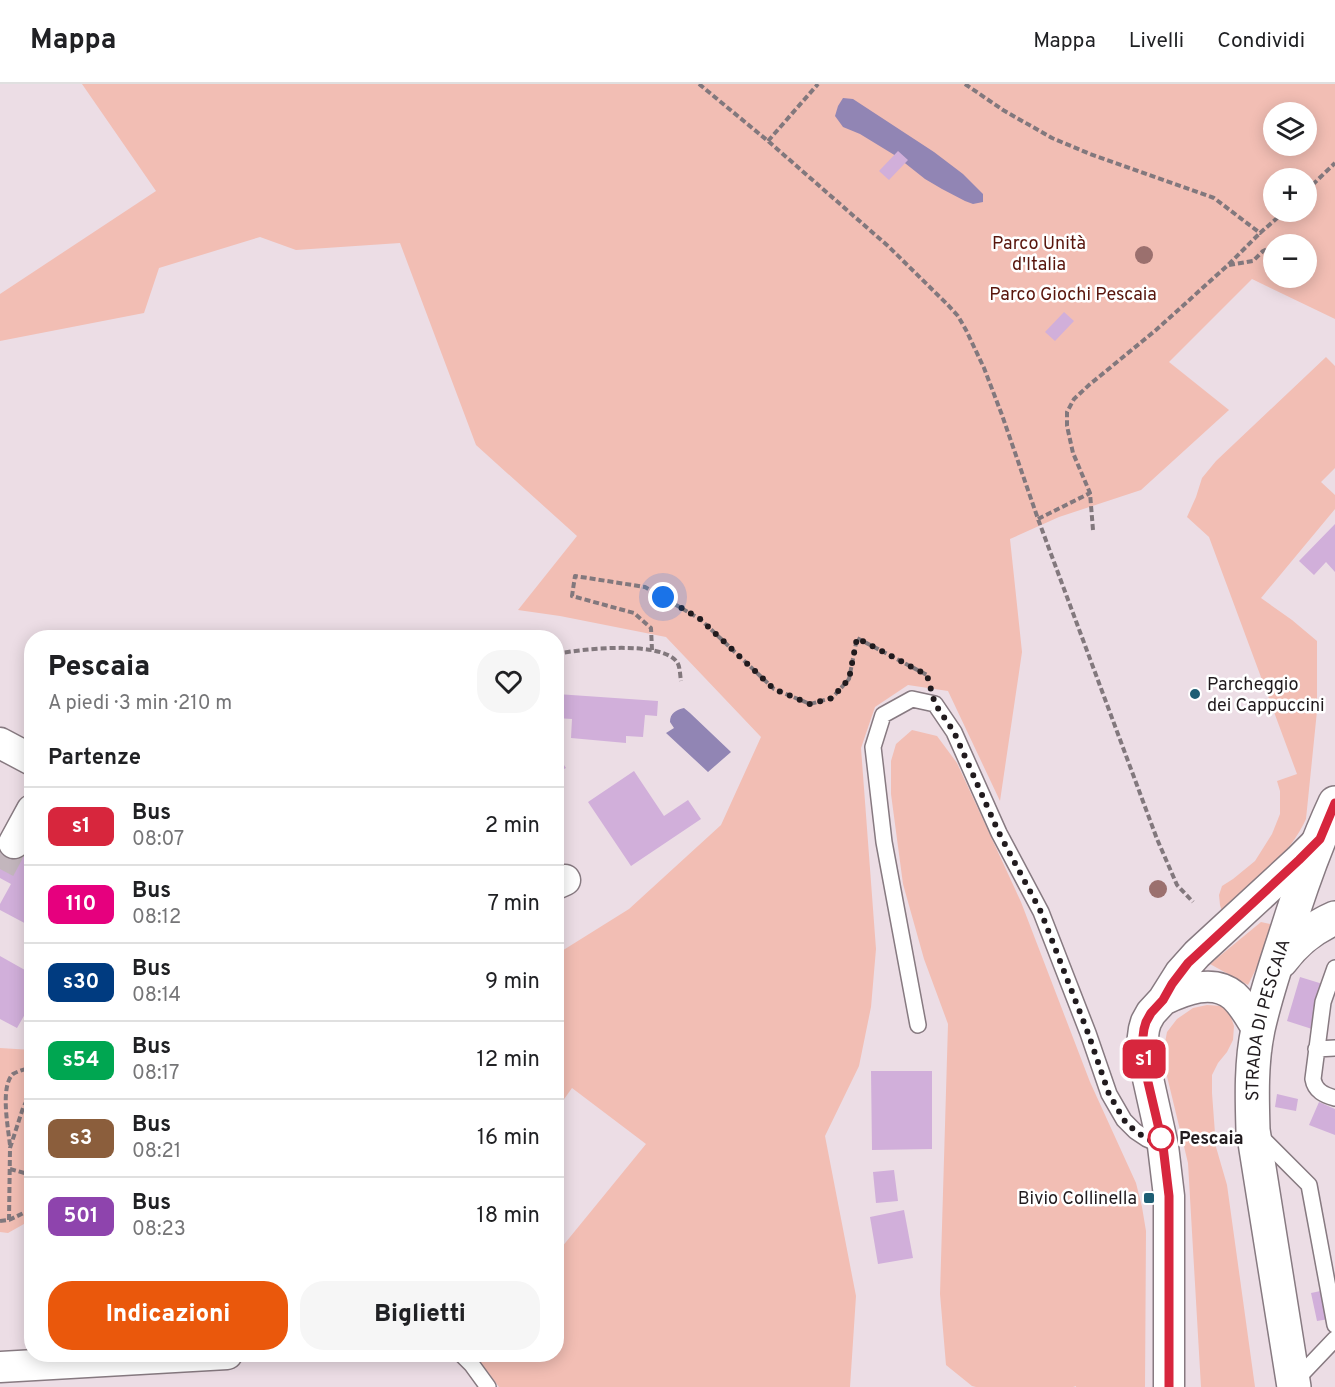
<!DOCTYPE html>
<html lang="it">
<meta charset="utf-8">
<style>
:root{--surface:#fff;--page:#f6f6f6;--text:#202124;--muted:#757577;--line:#e0e0e0;--accent:#ea580c}
body{margin:0;font-family:Overpass,sans-serif;background:var(--page);color:var(--text);height:100vh;display:flex;flex-direction:column;font-size:22px;white-space:nowrap}
*{box-sizing:border-box;margin:0}
p{font-size:20px;color:var(--muted)}
.icon{flex:none;width:33px;height:33px;fill:none;stroke:currentColor;stroke-width:2;stroke-linecap:round;stroke-linejoin:round}
.map{position:relative;flex:1;overflow:hidden}
.sheet{position:absolute;left:24px;top:546px;width:540px;height:732px;display:flex;flex-direction:column;background:var(--surface);border-radius:24px;box-shadow:0 3px 15px #0003}
.sheet>*{flex:none}
.badge{padding:0 12px;border-radius:9px;font-size:21px;line-height:39px}
.controls{position:absolute;left:1263px;top:18px;display:grid;gap:12px}
.controls a{display:grid;place-items:center;width:54px;height:54px;border-radius:50%;background:var(--surface);box-shadow:0 3px 15px #0003;font-size:30px}
.you{position:absolute;width:30px;height:30px;margin:-15px;border:4px solid #fff;border-radius:50%;background:#1a73e8;box-shadow:0 0 0 9px #1a73e833}
.map>.badge{position:absolute;translate:-50% -50%;box-shadow:0 0 0 3px #fff}
h2{padding:0 24px;font-size:22px;line-height:54px}
.round{display:grid;place-items:center;flex:none;width:63px;height:63px;border-radius:24px;background:var(--page)}
.head{display:flex;align-items:center;justify-content:space-between;height:102px;padding:0 24px}
h1{font-size:28px;font-weight:800;line-height:45px}
.action{display:flex;gap:12px;margin-top:auto;padding:12px 24px}
.action a{flex:1;height:69px;border-radius:24px;background:var(--accent);color:#fff;font-size:24px;font-weight:800;line-height:69px;text-align:center}
.action a+a{background:var(--page);color:var(--text)}
ul{padding:0;list-style:none}
li{display:flex;align-items:center;gap:18px;height:78px;padding:0 24px;border-top:2px solid var(--line)}
li div{flex:1}
li b{display:block;font-size:22px}
li em{font-style:normal}
li .badge{min-width:66px;font-weight:700;text-align:center}
header{display:flex;align-items:center;gap:36px;box-sizing:border-box;height:84px;padding:0 30px;background:var(--surface);border-bottom:2px solid var(--line)}
header strong{font-size:28px}
nav{display:flex;gap:33px;margin-inline-start:auto;font-size:21px}
.map>svg:first-child{display:block}
</style>
<header>
<strong>Mappa</strong>
<nav><a>Mappa</a><a>Livelli</a><a>Condividi</a></nav>
</header>
<div class="map">
<svg width="1335" height="1303" viewBox="0 0 1335 1303">
<rect width="100%" height="100%" fill="#ecdde5"/>
<path fill="#f2beb4" fill-rule="evenodd" d="M82,0H1335V235L1252,195L1169,278L1229,326L1141,406L1059,433L1010,455L1022,568L1000,717L948,607L908,601L875,623L861,664L876,865L871,923L859,982L825,1052L856,1212L850,1303H499L475,1271L556,1270L557,1169L646,1060L572,1004L557,1025V870L629,825L721,741L761,653L666,553L560,532L518,526L577,452L476,361L400,159L296,166L260,153L159,184L144,229L0,257V210L156,107ZM1274,28H1306V62H1274ZM1274,94H1306V128H1274ZM1274,160H1306V194H1274Z
M1326,273L1335,282V384L1321,398L1335,411V425L1261,514L1292,536L1317,557V627L1306,735C1291,769 1255,800 1229,828L1223,830L1220,821L1219,811L1222,802L1233,795L1255,777L1272,750L1280,730V707L1277,697L1297,690L1209,453L1187,433L1196,413L1202,394L1216,377Z
M912,646L937,652L957,679L1021,818L1090,998L1136,1099L1142,1123L1146,1147L1145,1303H1076V1302L1073,1303H976L972,1302L946,1281L940,1210L948,940L924,875L903,800L891,710V677L896,660Z
M1261,838L1270,840L1273,851L1248,901L1210,880Z
M1207,921L1222,922L1230,930L1234,942L1233,956L1227,968L1218,979L1212,991V1009L1216,1063L1227,1101L1255,1303H1201L1188,1079L1165,984L1164,964L1167,948L1177,935L1193,924Z
M0,964L32,966L31,1136L8,1149L0,1148Z"/>
<path fill="#9185b4" d="M843,14L853,15L934,68L963,90L983,110V118L973,120L965,117L942,105L925,95L896,72L860,50L843,43L835,32L838,22Z
M684,624L690,629L731,668L708,688L666,649L674,644L670,638C670,629 676,626 684,624Z"/>
<path fill="#d1afda" d="M898,67L908,76L889,96L879,87Z
M1064,228L1074,237L1055,257L1045,248Z
M1335,440V488L1326,478L1314,491L1299,477Z
M557,610L658,617L657,632L645,631L643,653L626,652V659L571,654L572,635L556,634Z
M556,669L566,684L556,689Z
M634,687L664,732L688,716L701,735L631,782L588,718Z
M0,751L32,768V843L0,826V820L11,800L0,794Z
M0,872L32,890V918L17,944L0,935Z
M1300,893L1326,901L1312,945L1287,937Z
M871,987H932V1065L872,1066Z
M1277,1010L1298,1015L1296,1027L1275,1023Z
M1319,1018L1335,1025V1051L1309,1041Z
M894,1086L898,1117L876,1119L873,1088Z
M904,1126L913,1174L878,1180L870,1133Z
M1335,1204V1234L1317,1237L1311,1209Z"/>
<g fill="none" stroke-linecap="round" stroke-linejoin="round">
<path stroke="#c3b6bd" stroke-width="30" stroke-dasharray="30 15" stroke-linecap="butt" d="M0,785L14,759"/>
<g stroke="#877a81" stroke-width="18">
<path id="lane" d="M1335,884L1323,918L1313,995C1315,1007 1324,1011 1335,1014
M918,941L884,758L873,663L883,631L912,615L935,620L954,648L999,749L1041,828L1088,949L1109,1010L1124,1036L1135,1047L1147,1055L1163,1062
M1316,965L1335,964
M1260,1052L1309,1101L1335,1241
M461,1270L472,1281L488,1303
M1294,1298L1335,1255"/>
</g>
<g stroke="#877a81" stroke-width="33">
<path id="street" d="M0,659L32,676
M14,759L32,726
M556,800L565,796
M1163,916C1184,906 1213,894 1234,912C1244,921 1251,935 1258,946
M0,1283L227,1270
M1169,1303V1112L1163,1062L1145,981L1142,960L1144,945L1146,938L1151,929L1163,916L1180,889L1197,870L1299,776L1320,755"/>
</g>
<g stroke="#877a81" stroke-width="36">
<g id="primary">
<path d="M1281,877C1296,857 1312,844 1335,834"/>
<path id="s1" d="M1294,1303L1253,1046C1252,1013 1251,978 1258,945C1265,914 1275,883 1285,853C1299,808 1315,762 1335,719"/>
</g>
</g>
<path stroke="#82787d" stroke-width="4" stroke-dasharray="6 3" stroke-linecap="butt" d="M699,0L768,57L888,162L947,220L958,232L966,246L984,284L1002,331L1038,435L1157,755L1177,801L1193,818
M965,0L1003,26L1052,54L1090,70L1214,114L1260,149L1284,128
M768,57L818,0
M1306,107L1335,79
M1276,160L1289,154
M1229,181L1253,177L1263,167L1274,162
M1038,435L1090,409
M1093,446L1090,409L1073,369L1067,342V328L1074,315L1089,301L1156,246L1228,181L1260,149
M652,566L651,544L634,529L572,512L575,492L645,503L700,535L774,605L810,620L832,614L849,595L857,554L927,591L928,597
M556,570C581,565 661,556 677,578C680,582 680,591 681,597
M10,1061C8,1043 0,1002 13,990C18,987 26,985 32,983
M10,1085L32,1091
M9,1136L32,1125
M0,1137L9,1136L10,1064L23,1024L32,1006"/>
<use href="#lane" stroke="#fff" stroke-width="15"/>
<use href="#street" stroke="#fff" stroke-width="30"/>
<use href="#primary" stroke="#fff" stroke-width="33"/>
</g>
<g fill="#9b706e">
<circle cx="1144" cy="171" r="9"/>
<circle cx="1158" cy="805" r="9"/>
</g>
<g fill="none" stroke-linecap="round" stroke-linejoin="round">
<g stroke="#fff" stroke-width="14">
<path id="line" d="M1169,1303V1112L1163,1062L1144,981L1142,960L1144,945L1146,938L1151,929L1163,916L1172,900L1188,879L1299,776L1320,755L1335,719"/>
</g>
<use href="#line" stroke="#d7263d" stroke-width="9"/>
<path stroke="#211b1e" stroke-width="6" stroke-dasharray="0 10.8" d="M663,513L700,535L774,605L810,620L832,614L849,595L857,554L927,591L935,620L954,648L999,749L1041,828L1088,949L1109,1010L1124,1036L1135,1047L1147,1055L1163,1062L1161,1054"/>
</g>
<g fill="#1e5e74" stroke="#fff" stroke-width="2">
<circle cx="1195" cy="610" r="6"/>
<rect x="1143" y="1108" width="12" height="12" rx="3"/>
</g>
<circle fill="#fff" stroke="#d7263d" stroke-width="3" cx="1161" cy="1054" r="12"/>
<g text-anchor="middle" stroke-width="5" stroke-linejoin="round" paint-order="stroke">
<g font-size="18" fill="#59160d" stroke="#fff">
<text x="1039" y="165">Parco Unità<tspan x="1039" dy="21">d'Italia</tspan></text>
<text x="1073" y="216">Parco Giochi Pescaia</text>
</g>
<g font-size="18" fill="#211b1e" stroke="#fff" text-anchor="start">
<text x="1207" y="606">Parcheggio<tspan x="1207" dy="21">dei Cappuccini</tspan></text>
<text x="1137" y="1120" text-anchor="end">Bivio Collinella</text>
</g>
<g font-size="18" fill="#211b1e" stroke="#fff">
<text dy="6" stroke="none"><textPath href="#s1" startOffset="372">STRADA DI PESCAIA</textPath></text>
</g>
<g font-size="18" font-weight="bold" fill="#211b1e" stroke="#fff" text-anchor="start">
<text x="1179" y="1060">Pescaia</text>
</g>
</g>
</svg>
<div class="controls">
<a><svg class="icon" aria-label="layers" viewBox="0 0 24 24"><path d="M12 4l9 5-9 5-9-5zM3 14l9 5 9-5"/></svg></a>
<a>+</a>
<a>−</a>
</div>
<div class="you" style="left:663px;top:513px"></div>
<b class="badge" style="left:1144px;top:975px;background:#d7263d;color:#fff">s1</b>
<section class="sheet">
<div class="head"><div><h1>Pescaia</h1><p>A piedi · 3 min · 210 m</p></div><a class="round"><svg class="icon" aria-label="heart" viewBox="0 0 24 24"><path d="M12 20l-8-8c-3-5 5-10 8-4 3-6 11-1 8 4z"/></svg></a></div>
<h2>Partenze</h2>
<ul>
<li><span class="badge" style="background:#d7263d;color:#fff">s1</span><div><b>Bus</b><p>08:07</p></div><em>2 min</em></li>
<li><span class="badge" style="background:#e6007e;color:#fff">110</span><div><b>Bus</b><p>08:12</p></div><em>7 min</em></li>
<li><span class="badge" style="background:#003b80;color:#fff">s30</span><div><b>Bus</b><p>08:14</p></div><em>9 min</em></li>
<li><span class="badge" style="background:#00a651;color:#fff">s54</span><div><b>Bus</b><p>08:17</p></div><em>12 min</em></li>
<li><span class="badge" style="background:#8b5e3c;color:#fff">s3</span><div><b>Bus</b><p>08:21</p></div><em>16 min</em></li>
<li><span class="badge" style="background:#8e44ad;color:#fff">501</span><div><b>Bus</b><p>08:23</p></div><em>18 min</em></li>
</ul>
<div class="action"><a>Indicazioni</a><a>Biglietti</a></div>
</section>
</div>
